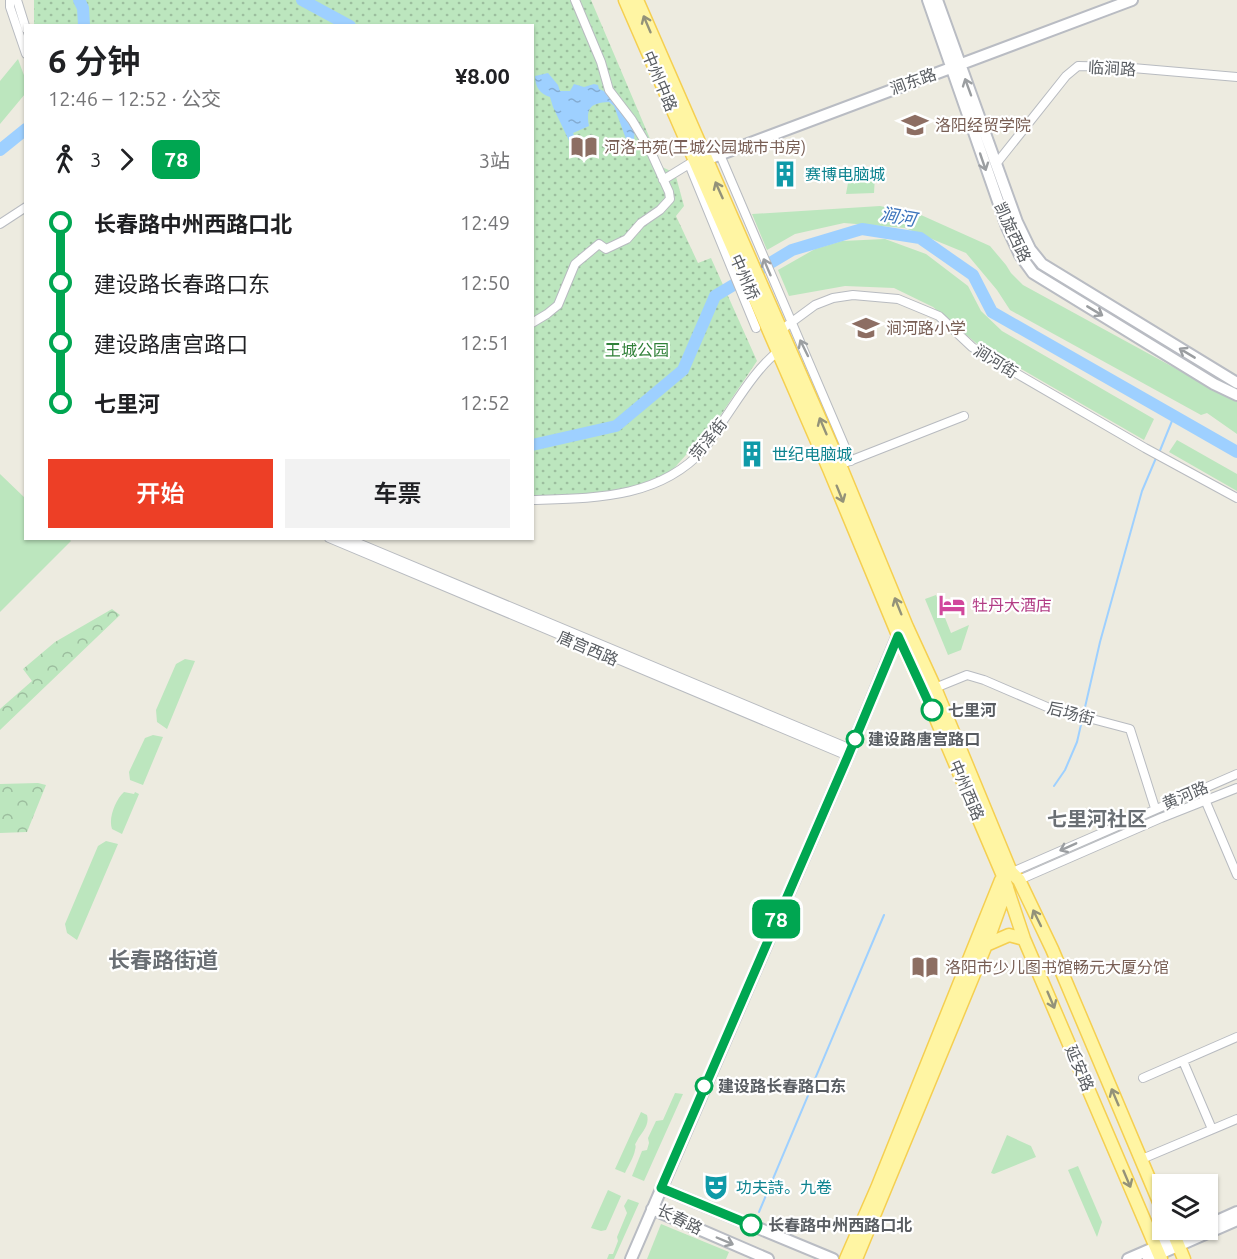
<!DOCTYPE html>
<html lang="zh">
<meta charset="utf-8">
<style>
:root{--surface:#fff;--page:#f2f2f2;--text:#202124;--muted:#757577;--accent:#ed3f26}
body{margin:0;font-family:Ubuntu,"Noto Sans SC",sans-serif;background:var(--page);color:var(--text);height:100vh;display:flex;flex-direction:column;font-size:22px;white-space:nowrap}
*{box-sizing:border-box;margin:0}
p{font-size:20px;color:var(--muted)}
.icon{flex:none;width:33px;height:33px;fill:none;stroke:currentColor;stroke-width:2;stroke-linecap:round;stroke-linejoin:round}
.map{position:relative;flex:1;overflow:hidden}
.side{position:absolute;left:24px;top:24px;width:510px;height:516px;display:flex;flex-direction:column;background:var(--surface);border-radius:0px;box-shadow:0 2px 4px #0004}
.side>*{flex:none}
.badge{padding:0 12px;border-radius:9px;font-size:21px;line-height:39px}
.controls{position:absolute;left:1152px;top:1174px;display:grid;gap:12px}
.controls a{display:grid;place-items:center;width:66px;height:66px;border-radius:0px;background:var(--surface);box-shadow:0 2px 4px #0004;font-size:30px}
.map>.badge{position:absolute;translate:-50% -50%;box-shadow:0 0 0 3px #fff}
.legs{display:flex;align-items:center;gap:9px;height:66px;padding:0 24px;font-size:20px}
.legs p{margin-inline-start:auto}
.headline{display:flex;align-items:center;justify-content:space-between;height:102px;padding:0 24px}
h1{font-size:33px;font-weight:600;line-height:45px}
.cta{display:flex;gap:12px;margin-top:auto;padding:12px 24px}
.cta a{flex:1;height:69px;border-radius:0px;background:var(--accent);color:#fff;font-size:24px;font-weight:600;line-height:69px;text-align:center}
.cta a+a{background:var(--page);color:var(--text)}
ul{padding:0 24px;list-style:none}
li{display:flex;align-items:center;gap:21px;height:60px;font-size:22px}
li i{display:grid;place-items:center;width:9px;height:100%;margin:0 8px;background:currentColor}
li i::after{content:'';width:15px;height:15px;margin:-8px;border:4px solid;border-radius:50%;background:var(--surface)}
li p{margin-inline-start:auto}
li:first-child i{background:linear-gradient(#0000 50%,currentColor 0)}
li:last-child i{background:linear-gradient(currentColor 50%,#0000 0)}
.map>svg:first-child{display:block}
</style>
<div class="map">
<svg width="1237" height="1259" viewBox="0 0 1237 1259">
<defs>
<pattern id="forest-crowns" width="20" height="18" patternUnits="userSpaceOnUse" patternTransform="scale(1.5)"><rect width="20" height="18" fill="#bce6be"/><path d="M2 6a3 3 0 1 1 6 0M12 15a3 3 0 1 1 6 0" fill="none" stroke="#9cbe9e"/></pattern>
<pattern id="park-dots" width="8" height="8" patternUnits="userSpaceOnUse" patternTransform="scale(1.5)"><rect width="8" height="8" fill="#bce6be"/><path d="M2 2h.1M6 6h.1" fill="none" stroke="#9cbe9e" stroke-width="1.8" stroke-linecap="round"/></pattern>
<pattern id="water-ripples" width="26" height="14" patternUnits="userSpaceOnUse" patternTransform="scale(1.5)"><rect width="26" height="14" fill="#9ed0ff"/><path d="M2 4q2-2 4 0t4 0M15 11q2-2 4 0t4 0" fill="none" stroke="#84acd2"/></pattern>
</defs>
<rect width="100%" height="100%" fill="#edebe0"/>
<path fill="#bce6be" d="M18,59L25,78V94L0,124V81Z
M852,172L865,179L872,174L875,176L874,193L846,194L848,183L853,179Z
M880,206L921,215L990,246L1006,265L1011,273L1023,285L1237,402V434L1207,413L1201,415L1010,310L997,290L966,253L905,228L844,223L795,234L767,250L752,214Z
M885,239L926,254L968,286L981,311L1002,331L1154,419L1144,440L976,343L933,307L894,288L845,286L789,296L778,270L815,249L842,241Z
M1177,440L1237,474V491L1169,452Z
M0,474L25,498L26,538L69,539L71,541L0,612Z
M936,595L951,633L969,625L961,650L948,655L925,599Z
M185,659L195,661L167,729L157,722L156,710L176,664Z
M153,735L163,737L143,785L130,780L129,772L145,738Z
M124,792L134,794L135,792L139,794L122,834L112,829C108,818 116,799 124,792Z
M106,841L118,844L77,940L67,933L65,924L98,846Z
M675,1093L683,1094L644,1181L632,1176L642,1151L647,1150L649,1143L648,1138L656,1121L663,1120Z
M641,1112L647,1115C650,1126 641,1133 637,1141C633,1147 637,1143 635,1150C634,1157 628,1166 625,1173L615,1169Z
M1007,1135L1031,1146L1036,1157L994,1174L991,1173Z
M1078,1166L1102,1222L1097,1237L1068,1170Z
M608,1190L621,1196L606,1230L601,1231L591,1228Z
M628,1199L639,1203L614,1259H607L609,1254H613L618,1241L617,1237L627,1213L624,1206Z
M661,1224L729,1252L726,1259H647Z"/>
<path fill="url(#forest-crowns)" d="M112,609L120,615L0,730V709L32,681L23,669L55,642Z
M38,783L46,785L27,832L0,833V784Z"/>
<path fill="url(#park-dots)" d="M34,0H591L662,167L675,173L684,206L676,216L698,263L711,258L757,361L718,419L669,474L619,491L533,500L532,26L34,25Z"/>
<path fill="url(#water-ripples)" d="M548,73L558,85L560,91H570L574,84L584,87L594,84L598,85L599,89L608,93L635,129L634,139L630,141L626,139L614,106L609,102C590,103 586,108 589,126L573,133L580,148L572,147L553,107L550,97C540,94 535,87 535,76Z"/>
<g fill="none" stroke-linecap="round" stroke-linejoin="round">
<path stroke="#9ed0ff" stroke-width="2" d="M1159,453L1174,416
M1054,786L1065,770L1077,742L1100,642L1142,491L1156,458
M759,1212L884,915"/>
<path stroke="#9ed0ff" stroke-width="12" d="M79,0L83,8L84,26
M302,0L350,26
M0,150L26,129
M532,445L616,426L683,370L715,296L792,250L862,229L920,238L973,275L992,312L1237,452"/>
<g stroke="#b8bbc0" stroke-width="10">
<path id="street" d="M10,0V7L26,54
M17,0L26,29
M718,150L851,461
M694,161L691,169L756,328
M996,164L1066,76L1078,66L1121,67L1237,77
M663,180L694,161
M0,224L26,207
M532,323L547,314L558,305L575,264L599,244L606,249L627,239L641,223L660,210L670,199L669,192L650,150L632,120L609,90L601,62L575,0
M781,330L815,305L833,298L853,295L898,299L939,316L972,347L995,361L1145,448L1237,498
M847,462L964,416
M532,500C594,498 659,499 704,449C712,439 718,428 725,418C740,396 759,365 780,350
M329,538L848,756
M346,538L851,749
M935,688L967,675L984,680L1047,707L1130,729L1155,808
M1200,788L1237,875
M1010,873L1237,774
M1019,880L1161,818L1237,788
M1183,1061L1212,1129
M1143,1078L1237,1037
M1142,1159L1237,1119"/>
</g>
<g stroke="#b9bcc3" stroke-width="14">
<path id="secondary" d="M928,0L1007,227L1020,255L1033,273L1214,384L1237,395
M937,0L1017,222L1030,249L1042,264L1237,383
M700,162L1132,0
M661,1188L833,1259
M652,1209L768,1259
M1208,1225L1237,1212
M631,1259L851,749L898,635L902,632
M1128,1259L1195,1230
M1148,1259L1237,1220"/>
</g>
<g stroke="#f5cf51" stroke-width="15">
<path id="primary" d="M625,0L829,469L898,635L925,693L1003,876L1024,939L1161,1259
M637,0L840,465L907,627L935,688L1011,872L1019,880L1052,949L1162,1209
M986,945L1009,935L1024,939
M1172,1230L1184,1259
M846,1259L877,1188L1001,880
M856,1259L986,945L1007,887"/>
</g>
<use href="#street" stroke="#fff" stroke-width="8"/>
<use href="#secondary" stroke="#fff" stroke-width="10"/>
<use href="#primary" stroke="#fff5a3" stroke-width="12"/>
</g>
<defs><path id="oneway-shaft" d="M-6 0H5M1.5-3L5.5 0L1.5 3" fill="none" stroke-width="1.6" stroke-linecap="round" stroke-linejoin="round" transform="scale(1.5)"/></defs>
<g stroke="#939279">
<use href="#oneway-shaft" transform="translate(647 24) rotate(-113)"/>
<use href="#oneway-shaft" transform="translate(719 190) rotate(-114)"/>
<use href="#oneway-shaft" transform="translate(823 426) rotate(-113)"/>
<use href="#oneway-shaft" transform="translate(840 494) rotate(68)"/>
<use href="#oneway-shaft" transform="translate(898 606) rotate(-112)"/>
<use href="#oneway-shaft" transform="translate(1037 918) rotate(-116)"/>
<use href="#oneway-shaft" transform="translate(1051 1000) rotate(67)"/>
<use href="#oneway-shaft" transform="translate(1115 1097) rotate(-113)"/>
<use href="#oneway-shaft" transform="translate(1127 1179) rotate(67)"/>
</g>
<g stroke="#9b9ea1">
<use href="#oneway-shaft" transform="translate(968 87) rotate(-110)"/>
<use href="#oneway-shaft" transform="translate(983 162) rotate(71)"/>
<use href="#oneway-shaft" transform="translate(767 267) rotate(-113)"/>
<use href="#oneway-shaft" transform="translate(1095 311) rotate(31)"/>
<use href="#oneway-shaft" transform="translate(804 348) rotate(-116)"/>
<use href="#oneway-shaft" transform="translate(1187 353) rotate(-149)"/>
<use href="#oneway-shaft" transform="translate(1068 847) rotate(156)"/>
<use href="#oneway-shaft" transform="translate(725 1241) rotate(23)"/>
</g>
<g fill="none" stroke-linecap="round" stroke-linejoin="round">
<g stroke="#fff" stroke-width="14">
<path id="line-1" d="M751,1225L661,1188L848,756L898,636L932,710"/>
</g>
<use href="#line-1" stroke="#00a651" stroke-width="9"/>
</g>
<defs>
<g id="school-bare" transform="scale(2.07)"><path d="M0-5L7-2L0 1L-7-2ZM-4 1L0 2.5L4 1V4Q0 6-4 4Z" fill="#8d6e63" stroke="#fff" stroke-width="2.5" paint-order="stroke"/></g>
<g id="library-bare" transform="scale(2.07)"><path d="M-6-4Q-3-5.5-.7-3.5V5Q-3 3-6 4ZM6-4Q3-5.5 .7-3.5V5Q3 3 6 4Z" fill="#8d6e63" stroke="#fff" stroke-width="2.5" paint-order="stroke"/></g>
<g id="building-bare" transform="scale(2.07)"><path d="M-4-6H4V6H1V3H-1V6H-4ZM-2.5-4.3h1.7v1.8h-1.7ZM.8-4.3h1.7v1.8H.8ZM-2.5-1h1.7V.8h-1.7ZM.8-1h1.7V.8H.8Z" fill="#0f9aa8" stroke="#fff" stroke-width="2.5" paint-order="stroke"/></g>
<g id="hotel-bare" transform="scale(2.07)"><path d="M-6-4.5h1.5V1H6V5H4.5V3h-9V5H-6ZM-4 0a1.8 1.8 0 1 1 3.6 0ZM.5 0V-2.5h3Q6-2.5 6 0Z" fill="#d1479c" stroke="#fff" stroke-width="2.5" paint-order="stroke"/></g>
<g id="theatre-bare" transform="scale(2.07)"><path d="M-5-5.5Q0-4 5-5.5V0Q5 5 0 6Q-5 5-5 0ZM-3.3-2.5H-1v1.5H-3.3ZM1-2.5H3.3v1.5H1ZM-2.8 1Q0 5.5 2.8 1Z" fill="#0f9aa8" stroke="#fff" stroke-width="2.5" paint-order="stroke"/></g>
</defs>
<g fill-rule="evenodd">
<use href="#school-bare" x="915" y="125"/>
<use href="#library-bare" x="584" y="147"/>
<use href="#building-bare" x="785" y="174"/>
<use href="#school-bare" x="866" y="328"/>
<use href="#building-bare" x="752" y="454"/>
<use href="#hotel-bare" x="952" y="605"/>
<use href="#library-bare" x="925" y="967"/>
<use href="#theatre-bare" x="716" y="1187"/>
</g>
<g fill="#fff" stroke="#00a651" stroke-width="3">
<circle cx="932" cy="710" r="10"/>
<circle cx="855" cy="739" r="8"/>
<circle cx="704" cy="1086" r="8"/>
<circle cx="751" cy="1225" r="10"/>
</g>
<g text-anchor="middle" stroke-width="4.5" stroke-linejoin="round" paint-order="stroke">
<g font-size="16" fill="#595d62" stroke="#fff">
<text transform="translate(1112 68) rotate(3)" y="6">临涧路</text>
<text transform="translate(660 81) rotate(67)" y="6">中州中路</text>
<text transform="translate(913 81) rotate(-20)" y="6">涧东路</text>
<text transform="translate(1013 232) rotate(65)" y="6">凯旋西路</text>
<text transform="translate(745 277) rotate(66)" y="6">中州桥</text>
<text transform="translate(996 361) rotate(32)" y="6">涧河街</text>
<text transform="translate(708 439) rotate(-51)" y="6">菏泽街</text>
<text transform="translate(588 648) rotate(23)" y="6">唐宫西路</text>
<text transform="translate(1071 713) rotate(15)" y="6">后场街</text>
<text transform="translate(967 790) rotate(67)" y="6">中州西路</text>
<text transform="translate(1185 795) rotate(-23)" y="6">黄河路</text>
<text transform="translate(1080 1068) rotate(67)" y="6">延安路</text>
<text transform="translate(680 1219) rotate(26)" y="6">长春路</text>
</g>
<g font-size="16" fill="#785e54" stroke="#fff" text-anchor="start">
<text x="935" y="131">洛阳经贸学院</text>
<text x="604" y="153">河洛书苑(王城公园城市书房)</text>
<text x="886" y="334">涧河路小学</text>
<text x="945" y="973">洛阳市少儿图书馆畅元大厦分馆</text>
</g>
<g font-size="16" fill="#0d838f" stroke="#fff" text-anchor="start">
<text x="805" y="180">赛博电脑城</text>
<text x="772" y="460">世纪电脑城</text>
<text x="736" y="1193">功夫詩。九卷</text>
</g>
<g font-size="16" fill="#318139" stroke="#fff">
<text x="637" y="356">王城公园</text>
</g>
<g font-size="16" fill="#b23c85" stroke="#fff" text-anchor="start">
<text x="972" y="611">牡丹大酒店</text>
</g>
<g font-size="16" font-weight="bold" fill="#595d62" stroke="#fff" text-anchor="start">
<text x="948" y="716">七里河</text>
<text x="868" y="745">建设路唐宫路口</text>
<text x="718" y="1092">建设路长春路口东</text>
<text x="768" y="1231">长春路中州西路口北</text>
</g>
<g font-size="18" font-style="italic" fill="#3c74bc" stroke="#fff">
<text transform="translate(898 217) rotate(10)" y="6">涧河</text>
</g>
<g font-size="20" font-weight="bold" fill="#6a6f74" stroke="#fff">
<text x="1097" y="826">七里河社区</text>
</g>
<g font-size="22" font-weight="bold" fill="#6a6f74" stroke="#fff">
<text x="163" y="968">长春路街道</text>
</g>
</g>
</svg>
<div class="controls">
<a><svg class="icon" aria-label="layers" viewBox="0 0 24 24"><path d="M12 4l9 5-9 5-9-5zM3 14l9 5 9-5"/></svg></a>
</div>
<b class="badge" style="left:776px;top:919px;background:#00a651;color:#fff">78</b>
<section class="side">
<div class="headline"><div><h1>6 分钟</h1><p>12:46 – 12:52 · 公交</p></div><b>¥8.00</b></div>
<div class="legs"><svg class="icon" aria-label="walk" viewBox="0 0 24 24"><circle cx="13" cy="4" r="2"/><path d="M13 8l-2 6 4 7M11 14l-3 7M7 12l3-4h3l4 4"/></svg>3<svg class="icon" aria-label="forward" viewBox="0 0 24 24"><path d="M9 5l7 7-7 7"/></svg><b class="badge" style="background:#00a651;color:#fff">78</b><p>3站</p></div>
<ul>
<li><i style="color:#00a651"></i><b>长春路中州西路口北</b><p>12:49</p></li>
<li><i style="color:#00a651"></i><span>建设路长春路口东</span><p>12:50</p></li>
<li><i style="color:#00a651"></i><span>建设路唐宫路口</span><p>12:51</p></li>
<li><i style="color:#00a651"></i><b>七里河</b><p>12:52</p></li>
</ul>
<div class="cta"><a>开始</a><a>车票</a></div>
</section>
</div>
